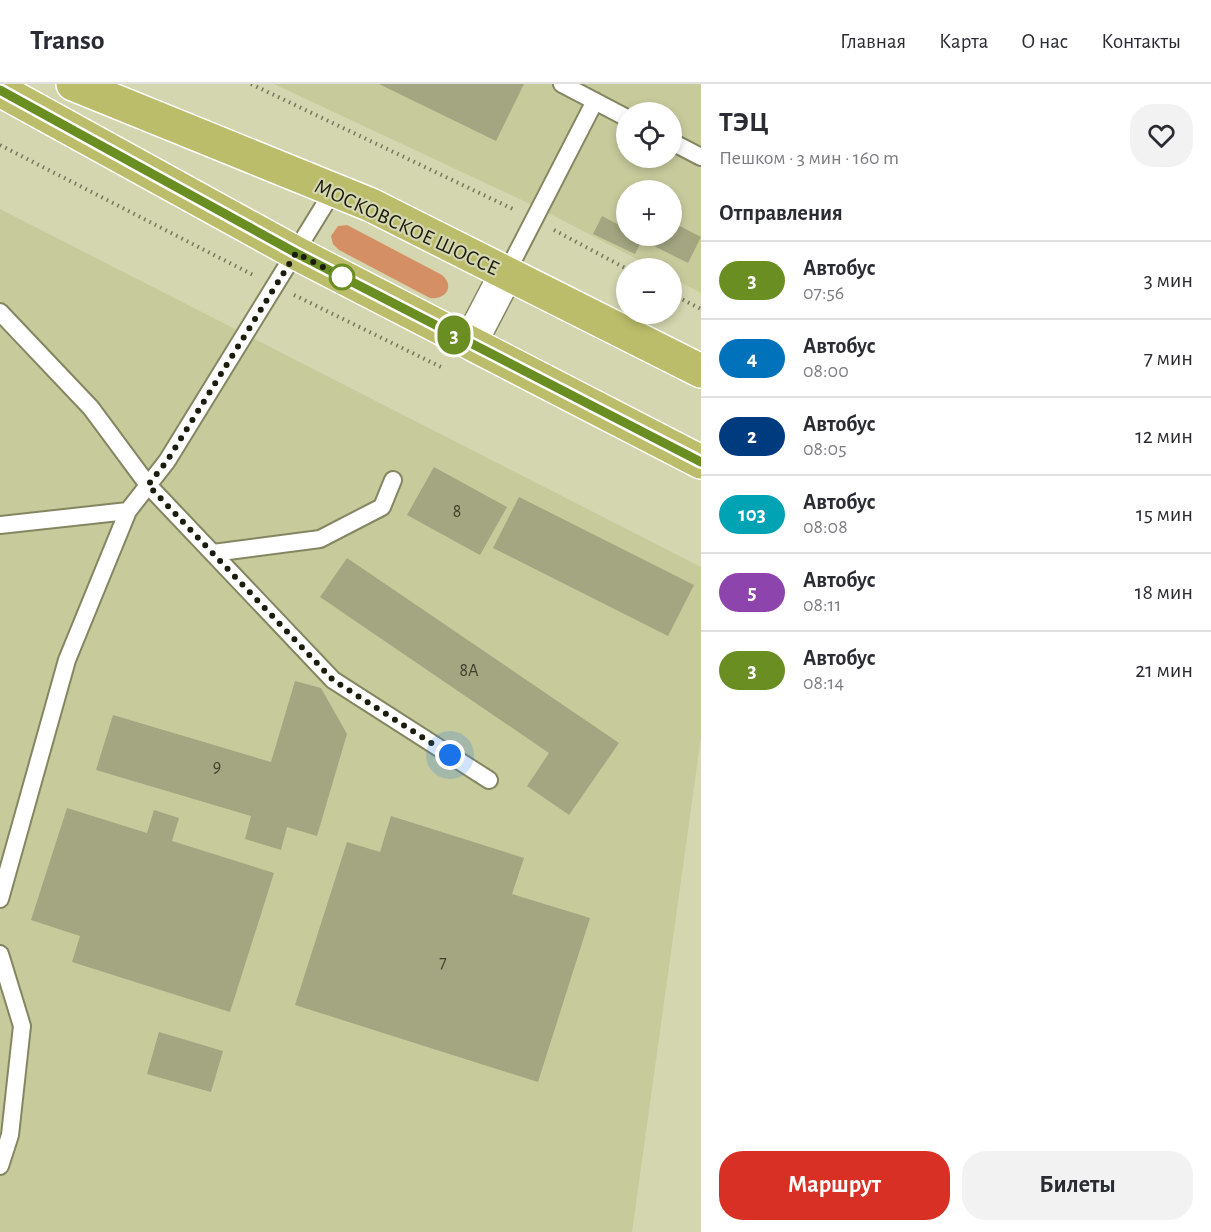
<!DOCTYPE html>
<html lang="ru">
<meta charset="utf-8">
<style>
:root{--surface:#fff;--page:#f2f2f3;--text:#2b2b33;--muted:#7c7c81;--line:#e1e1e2;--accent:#d93025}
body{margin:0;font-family:"Alegreya Sans",sans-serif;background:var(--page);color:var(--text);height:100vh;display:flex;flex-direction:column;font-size:22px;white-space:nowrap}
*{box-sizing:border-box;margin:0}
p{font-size:20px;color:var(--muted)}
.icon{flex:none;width:33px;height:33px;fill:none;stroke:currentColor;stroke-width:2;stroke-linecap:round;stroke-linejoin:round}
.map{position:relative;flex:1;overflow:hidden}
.drawer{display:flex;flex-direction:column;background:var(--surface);width:510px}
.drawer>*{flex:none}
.badge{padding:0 12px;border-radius:20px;font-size:21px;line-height:39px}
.fabs{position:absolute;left:616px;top:18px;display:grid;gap:12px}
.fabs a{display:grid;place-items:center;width:66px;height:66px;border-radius:50%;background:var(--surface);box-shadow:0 3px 9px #0003;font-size:30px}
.you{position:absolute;width:30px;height:30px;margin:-15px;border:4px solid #fff;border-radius:50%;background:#1a73e8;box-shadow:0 0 0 9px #1a73e833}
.map>.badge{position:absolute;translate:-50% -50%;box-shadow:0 0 0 3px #fff}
h2{padding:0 18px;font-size:22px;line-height:54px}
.round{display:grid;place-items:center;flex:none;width:63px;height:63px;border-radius:24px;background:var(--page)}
.head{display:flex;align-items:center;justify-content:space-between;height:102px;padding:0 18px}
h1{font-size:28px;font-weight:600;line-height:45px}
.button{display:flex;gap:12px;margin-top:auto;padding:12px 18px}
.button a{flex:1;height:69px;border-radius:24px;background:var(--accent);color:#fff;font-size:24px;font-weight:600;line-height:69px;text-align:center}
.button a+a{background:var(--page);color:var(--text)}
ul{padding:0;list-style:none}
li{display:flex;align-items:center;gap:18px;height:78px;padding:0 18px;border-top:2px solid var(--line)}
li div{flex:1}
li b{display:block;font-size:22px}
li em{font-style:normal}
li .badge{min-width:66px;font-weight:700;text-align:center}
header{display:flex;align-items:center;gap:36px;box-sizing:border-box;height:84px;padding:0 30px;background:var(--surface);border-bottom:2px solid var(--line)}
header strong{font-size:28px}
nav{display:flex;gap:33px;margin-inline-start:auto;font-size:21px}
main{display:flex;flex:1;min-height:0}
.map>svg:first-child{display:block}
</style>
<header>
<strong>Transo</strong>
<nav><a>Главная</a><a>Карта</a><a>О нас</a><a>Контакты</a></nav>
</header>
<main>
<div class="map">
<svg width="701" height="1148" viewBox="0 0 701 1148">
<rect width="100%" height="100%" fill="#d3d6af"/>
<path fill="#c7ca9b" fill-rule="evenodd" d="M274,0H701V209L672,194V184H654L539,124ZM627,28H672V74H627ZM627,106H672V152H627Z
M0,125L701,483V653L632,1148H0Z"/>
<path fill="#d58f65" d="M347,141L442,191C455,202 446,216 430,214L339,166L333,160L331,152L338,142Z"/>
<path fill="#a3a680" d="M379,0H524L496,57Z
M602,132L623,143L627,136V152H672V138L701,153L688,179L642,156L635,170L593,150Z
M434,383L507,423L480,471L407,431Z
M519,413L694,501L668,552L493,464Z
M347,474L619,659L569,731L527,702L549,669L320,513Z
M295,597L321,604L347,650L317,752L287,743L281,766L245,755L251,732L96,686L113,631L271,678Z
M67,724L147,749L154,726L179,734L172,757L274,789L230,928L72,878L80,852L31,836Z
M391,732L524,774L512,810L590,834L538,998L295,921L347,758L380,768Z
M159,948L223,967L211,1008L147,990Z"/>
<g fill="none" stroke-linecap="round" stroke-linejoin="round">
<g stroke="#848662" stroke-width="20">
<path id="service" d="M562,0L627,34
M672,58L701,73
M506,190L595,17
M0,228L91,324L148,401L333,596L489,696
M0,441L128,427L167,377L333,107
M213,469L320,455L382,423L393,396
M0,815L67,576L128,427
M0,870L22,942L10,1051L0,1082"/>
</g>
<g stroke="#848662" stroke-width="36">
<path id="tertiary" d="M470,259L506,190"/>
</g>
<g stroke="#fff" stroke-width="36">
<path id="primary" d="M73,0L371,121L701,287
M0,6L296,169L701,378"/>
</g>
<path stroke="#76785e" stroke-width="4" stroke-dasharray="1.5 4.5" stroke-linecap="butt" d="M251,0L515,126
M0,61L255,192
M554,146L627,185
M672,210L701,225
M294,211L441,283"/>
<use href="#service" stroke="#fff" stroke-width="16"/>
<use href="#tertiary" stroke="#fff" stroke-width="33"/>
<use href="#primary" stroke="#bbbd6a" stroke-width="33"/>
</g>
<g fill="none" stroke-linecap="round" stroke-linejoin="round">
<g stroke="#fff" stroke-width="14">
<path id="line" d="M0,6L296,169L701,378"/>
</g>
<use href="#line" stroke="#6b8e23" stroke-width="9"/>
<path stroke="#1b1c0e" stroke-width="6" stroke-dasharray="0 10.8" d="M342,193L296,169L167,377L148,401L333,596L450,671"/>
</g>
<circle fill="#fff" stroke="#6b8e23" stroke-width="3" cx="342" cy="193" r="12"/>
<g text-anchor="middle" stroke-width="4.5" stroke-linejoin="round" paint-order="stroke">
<g font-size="18" fill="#3d3e2a">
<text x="457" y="433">8</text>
<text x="469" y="592">8А</text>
<text x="217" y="688">9</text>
<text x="443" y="884">7</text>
</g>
<g font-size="21" fill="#1b1c0e" stroke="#d3d6af">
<text transform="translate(407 143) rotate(25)" y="7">МОСКОВСКОЕ ШОССЕ</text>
</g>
</g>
</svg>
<div class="fabs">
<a><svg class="icon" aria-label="locate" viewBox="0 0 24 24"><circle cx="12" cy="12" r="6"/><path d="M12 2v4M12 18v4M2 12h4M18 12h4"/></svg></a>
<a>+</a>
<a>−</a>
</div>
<div class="you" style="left:450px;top:671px"></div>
<b class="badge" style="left:454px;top:251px;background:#6b8e23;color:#fff">3</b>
</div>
<section class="drawer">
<div class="head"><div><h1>ТЭЦ</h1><p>Пешком · 3 мин · 160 m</p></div><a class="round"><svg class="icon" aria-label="heart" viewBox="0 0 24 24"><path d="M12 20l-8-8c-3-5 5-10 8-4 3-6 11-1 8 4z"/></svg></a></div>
<h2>Отправления</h2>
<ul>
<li><span class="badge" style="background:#6b8e23;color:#fff">3</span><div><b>Автобус</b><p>07:56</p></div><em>3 мин</em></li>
<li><span class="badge" style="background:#0072bc;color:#fff">4</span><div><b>Автобус</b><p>08:00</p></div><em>7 мин</em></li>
<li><span class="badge" style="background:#003b80;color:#fff">2</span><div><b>Автобус</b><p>08:05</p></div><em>12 мин</em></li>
<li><span class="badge" style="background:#00a3b4;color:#fff">103</span><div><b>Автобус</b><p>08:08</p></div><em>15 мин</em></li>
<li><span class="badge" style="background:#8e44ad;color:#fff">5</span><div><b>Автобус</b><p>08:11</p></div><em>18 мин</em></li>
<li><span class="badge" style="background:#6b8e23;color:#fff">3</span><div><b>Автобус</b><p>08:14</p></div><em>21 мин</em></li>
</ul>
<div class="button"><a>Маршрут</a><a>Билеты</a></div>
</section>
</main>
